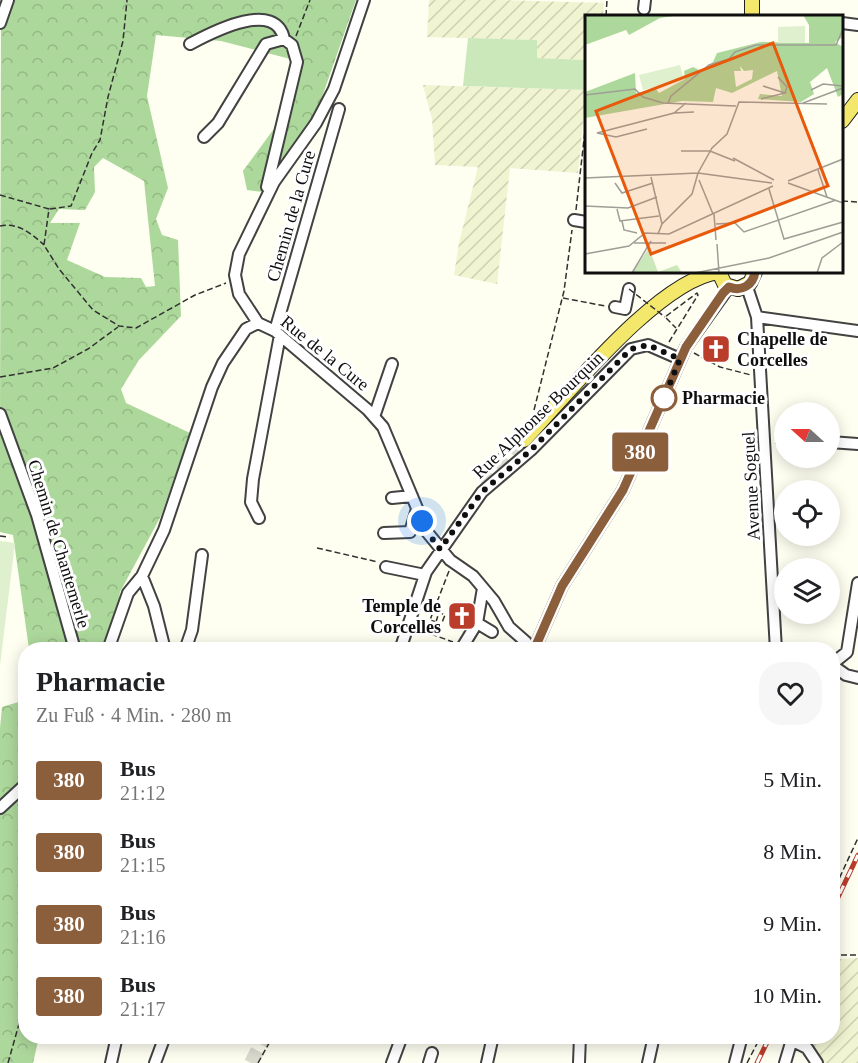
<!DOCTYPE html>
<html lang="de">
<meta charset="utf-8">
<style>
:root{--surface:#fff;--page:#f6f6f6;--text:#202124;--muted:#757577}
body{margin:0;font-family:Georgia,serif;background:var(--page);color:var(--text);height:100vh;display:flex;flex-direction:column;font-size:22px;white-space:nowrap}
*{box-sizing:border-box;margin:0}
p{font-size:20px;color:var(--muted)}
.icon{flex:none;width:33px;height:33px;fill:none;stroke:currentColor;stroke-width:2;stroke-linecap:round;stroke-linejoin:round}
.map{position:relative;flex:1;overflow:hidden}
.panel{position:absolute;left:18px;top:642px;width:822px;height:402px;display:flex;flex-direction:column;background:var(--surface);border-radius:24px;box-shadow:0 3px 15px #0003}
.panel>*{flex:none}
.badge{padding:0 12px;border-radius:4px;font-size:21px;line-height:39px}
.needle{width:39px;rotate:291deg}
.controls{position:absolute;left:774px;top:402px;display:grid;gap:12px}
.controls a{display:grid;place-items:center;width:66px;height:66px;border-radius:50%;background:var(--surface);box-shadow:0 3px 15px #0003;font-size:30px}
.you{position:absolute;width:30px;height:30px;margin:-15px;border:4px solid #fff;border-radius:50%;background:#1a73e8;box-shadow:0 0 0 9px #1a73e833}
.map>.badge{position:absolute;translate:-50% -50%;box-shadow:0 0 0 3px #fff}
.round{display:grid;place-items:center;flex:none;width:63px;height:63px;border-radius:24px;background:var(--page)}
.summary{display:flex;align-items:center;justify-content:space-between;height:102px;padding:0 18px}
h1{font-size:28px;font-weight:800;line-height:45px}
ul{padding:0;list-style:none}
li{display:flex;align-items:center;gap:18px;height:72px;padding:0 18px}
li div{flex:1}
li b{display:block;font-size:22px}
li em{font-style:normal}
li .badge{min-width:66px;font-weight:700;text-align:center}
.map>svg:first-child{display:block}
</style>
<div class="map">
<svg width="858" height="1063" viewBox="0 0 858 1063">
<defs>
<pattern id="farmland-furrows" width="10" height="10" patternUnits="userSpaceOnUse" patternTransform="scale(1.5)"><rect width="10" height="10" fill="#f1f4d1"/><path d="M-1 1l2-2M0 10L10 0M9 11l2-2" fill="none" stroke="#cdd0b2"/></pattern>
<pattern id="forest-crowns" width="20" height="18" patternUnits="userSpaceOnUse" patternTransform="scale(1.5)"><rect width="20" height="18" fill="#add89b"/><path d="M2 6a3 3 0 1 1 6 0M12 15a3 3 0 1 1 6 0" fill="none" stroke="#94b884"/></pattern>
</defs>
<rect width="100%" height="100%" fill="#fefef1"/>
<path fill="url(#farmland-furrows)" d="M429,0H501L604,3L603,16H586V60L537,58L536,40L427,37Z
M423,85L586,90L578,173L510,168L497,284L454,275L459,243L478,167L435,165L432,119Z
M858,958V1063H822L803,1037L832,1036L833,972L840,959Z"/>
<path fill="url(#forest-crowns)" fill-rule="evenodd" d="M1,0H356L314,120L263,192L247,190L243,171L284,115L294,60L221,41L156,35L147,96L168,188L156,219L162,235L178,240L181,316L139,360L121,389L126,403L190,433L161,516L120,592L111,649H29L13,535L0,532V435L2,434L0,424ZM103,158L144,181L155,286L146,287L141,278L105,277L67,260L80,223H50L59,209L85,210L95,192L94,167Z
M25,700L26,1036L39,1037L33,1063H0V728L2,707Z"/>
<path fill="#cbe8bb" d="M468,38L537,40V58L586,60V90L463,86Z"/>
<path fill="#def0cd" d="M0,541L15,543L0,665Z"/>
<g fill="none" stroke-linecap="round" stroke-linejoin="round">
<path stroke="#dadacf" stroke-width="14" stroke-dasharray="14 7" stroke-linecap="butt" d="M485,486L524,440
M251,1063L265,1036"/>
<g stroke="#424242" stroke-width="14">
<path id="minor" d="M644,9L645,0
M0,23L8,0
M842,23L858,25
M190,44C216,30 276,0 284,39
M204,137L218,123L266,44L284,39L292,45L297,62L267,187
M574,220L586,222
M747,287L757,317L776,650
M615,307L625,309L629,289
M757,317L858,331
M258,323L275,331L368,410L383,427L427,532L450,560L473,576L494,601L509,627L526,642L530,650
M258,323L239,294L235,275L239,254L274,182L316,123L334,89L364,0
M275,331L339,109
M0,414L37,515L75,650
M374,417L392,364
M830,442L858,444
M392,498L412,496
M259,518L251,502L253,479L280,335
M384,533L410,532L417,509
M386,567L425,575
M142,576L154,606L165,650
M477,623L492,632
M463,646L477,623L483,588
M108,650L128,593L142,576L164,530L212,387L223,363L246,329L258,323
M185,650L192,630L202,555
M400,650L426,572L482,492L531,450L631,349L648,345L680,359
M534,650L562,586L623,490L686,347L729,287
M832,664L847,652L858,583
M832,665L846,675L858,678
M0,808L26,784
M791,1040L807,1048L817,1063
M111,1063L117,1036
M155,1063L165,1036
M392,1063L402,1036
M429,1063L432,1053
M487,1063L493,1036
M579,1063L580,1036
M648,1063L654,1036
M735,1063L742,1036
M785,1063L793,1036"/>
</g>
<g stroke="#202020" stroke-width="16">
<path id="major" d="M752,0V16
M842,121L858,100
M719,272L725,285L738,289L750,283L755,272
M524,440C567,395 659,279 719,272"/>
</g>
<path stroke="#313131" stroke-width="1.5" stroke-dasharray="6 3" stroke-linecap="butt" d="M606,16L607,0
M674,16H707
M296,36L310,0
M0,195L49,209L44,245L59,269L93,310L119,326L136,328L195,295L226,283
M842,201L858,202
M50,209L71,206L92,153L100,140L108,97L123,41L127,0
M576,210L586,122
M0,226C17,222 31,233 44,245
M563,298L605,306
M669,342L698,295L697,293L665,317L676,328
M694,353L720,367L751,375
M0,377L53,368L88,349L118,327
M534,410L564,291L572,230
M775,443H784
M479,480L512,436
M0,536L8,537
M317,548L378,562
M449,571L430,620L436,622L431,634L453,642
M436,622L439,612L445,615L437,635
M832,894L858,838
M832,955H858
M832,957H835L832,960
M8,1063L26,999
M258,1063L273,1036
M747,1063L761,1036"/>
<use href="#minor" stroke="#fff" stroke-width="10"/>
<use href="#major" stroke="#f3e86c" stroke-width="14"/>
<g stroke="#ba3c2b" stroke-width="5">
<path id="rail" d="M832,910L858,855
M757,1063L770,1036"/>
</g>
<use href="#rail" stroke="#fff" stroke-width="3" stroke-dasharray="9" stroke-linecap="butt"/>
<path stroke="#313131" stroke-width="1.5" stroke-dasharray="6 3" stroke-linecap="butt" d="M629,289L665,317"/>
</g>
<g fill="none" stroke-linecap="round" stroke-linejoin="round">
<g stroke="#fff" stroke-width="14">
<path id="line" d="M534,650L562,586L623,490L686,347L723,293L729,287C742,292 753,285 755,272"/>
</g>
<use href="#line" stroke="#8b5e3c" stroke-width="9"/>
<path stroke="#0f0f0f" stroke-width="6" stroke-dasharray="0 10.8" d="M422,521L427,532L440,549L482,492L531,450L631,349L648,345L680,359L664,398"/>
</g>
<defs>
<g id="church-square" transform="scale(1.5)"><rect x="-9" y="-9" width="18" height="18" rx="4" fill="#ba3c2b" stroke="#fff"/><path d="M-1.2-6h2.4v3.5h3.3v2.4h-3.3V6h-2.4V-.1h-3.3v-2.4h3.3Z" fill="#fff"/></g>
</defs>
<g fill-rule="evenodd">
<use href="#church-square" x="716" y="349"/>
<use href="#church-square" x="462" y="616"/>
</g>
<circle fill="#fff" stroke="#8b5e3c" stroke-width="3" cx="664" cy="398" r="12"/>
<g text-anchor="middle" stroke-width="6" stroke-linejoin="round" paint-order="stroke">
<g font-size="18" fill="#0f0f0f" stroke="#fff">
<text transform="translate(291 216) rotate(-74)" y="6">Chemin de la Cure</text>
<text transform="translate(325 353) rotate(39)" y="6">Rue de la Cure</text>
<text transform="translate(538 415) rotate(-44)" y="6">Rue Alphonse Bourquin</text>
<text transform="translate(751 486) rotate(-93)" y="6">Avenue Soguel</text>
<text transform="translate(59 544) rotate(73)" y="6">Chemin de Chantemerle</text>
</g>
<g font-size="18" font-weight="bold" fill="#0f0f0f" stroke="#fff" text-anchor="start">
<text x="737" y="345">Chapelle de<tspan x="737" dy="21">Corcelles</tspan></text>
<text x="441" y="612" text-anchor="end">Temple de<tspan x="441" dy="21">Corcelles</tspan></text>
</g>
<g font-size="18" font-weight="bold" fill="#0f0f0f" stroke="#fff" text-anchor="start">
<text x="682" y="404">Pharmacie</text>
</g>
</g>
<g transform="translate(585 15)">
<rect width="258" height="258" fill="#fefef1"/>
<path d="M0,0H96L75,3L44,20L41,15L0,30ZM218,0H258V22L250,27L258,32V79L253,82L242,53L225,67L229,79L216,87L173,84L175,79L197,81L192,56L147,78L131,73L128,87L97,86L0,103V77L50,58L51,78L71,74L74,78L100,64L99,56L108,52L116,56L128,47L132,38L176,27L224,28V10ZM155,51L159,56L168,55L167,64L151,72L149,56H156Z" fill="#add89b" fill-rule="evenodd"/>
<path d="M64,233L73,257L92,250L97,258H47Z" fill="#cbe8bb"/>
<path d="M220,11V28H193V12ZM95,50L99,65L58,75L54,60Z" fill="#def0cd"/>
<path fill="none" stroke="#9e9e97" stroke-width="1.5" d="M193,62L202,72L200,78M226,75L238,69L258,71M0,80L50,74L58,82L78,88L151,91M176,84L200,78L178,71M83,88L86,81L124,50L144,44L150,37L171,30H251L258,14M218,88L258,73M89,98L109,97M62,114L31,122L12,118L89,98L101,88M96,136H125L150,146M148,143L189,165M233,155L242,182M66,162L77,209M0,163L113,158L187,168M114,165L128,199M203,166L258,144M30,168L37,178L68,168M203,168L258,188M184,174L199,224L258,207M0,191L43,193L72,182M32,194L35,206L74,201M129,199L131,225M37,206L39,215L52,218M131,209L150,208L159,217L251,185M73,219L77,209L107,179L113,158L127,133L142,119L154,87L242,89M49,228H81M132,229L134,258M0,239L44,231L60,218L84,219L188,171M47,258L66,226M110,258L184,243L258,217M232,258L237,243L258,227"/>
<path fill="#e8590c" fill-opacity="0.15" stroke="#e8590c" stroke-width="3" d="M188,28L243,171L66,239L11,96Z"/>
<rect width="258" height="258" fill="none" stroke="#0f0f0f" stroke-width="3"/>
</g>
</svg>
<div class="controls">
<a><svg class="needle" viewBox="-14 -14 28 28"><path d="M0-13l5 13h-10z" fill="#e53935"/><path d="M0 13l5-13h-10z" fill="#757577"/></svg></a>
<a><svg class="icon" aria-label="locate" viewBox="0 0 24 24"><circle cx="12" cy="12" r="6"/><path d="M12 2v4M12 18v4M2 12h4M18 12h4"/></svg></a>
<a><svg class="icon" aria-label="layers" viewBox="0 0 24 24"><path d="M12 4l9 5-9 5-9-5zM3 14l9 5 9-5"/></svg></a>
</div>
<div class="you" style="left:422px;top:521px"></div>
<b class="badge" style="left:640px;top:452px;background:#8b5e3c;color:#fff">380</b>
<section class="panel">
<div class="summary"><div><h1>Pharmacie</h1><p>Zu Fuß · 4 Min. · 280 m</p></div><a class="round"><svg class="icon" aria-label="heart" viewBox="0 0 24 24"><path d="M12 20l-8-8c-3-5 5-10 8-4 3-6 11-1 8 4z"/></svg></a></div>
<ul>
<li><span class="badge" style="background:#8b5e3c;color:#fff">380</span><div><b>Bus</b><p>21:12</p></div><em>5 Min.</em></li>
<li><span class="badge" style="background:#8b5e3c;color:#fff">380</span><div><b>Bus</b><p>21:15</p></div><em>8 Min.</em></li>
<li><span class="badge" style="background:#8b5e3c;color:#fff">380</span><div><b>Bus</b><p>21:16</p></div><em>9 Min.</em></li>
<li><span class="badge" style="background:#8b5e3c;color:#fff">380</span><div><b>Bus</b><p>21:17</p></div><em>10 Min.</em></li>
</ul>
</section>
</div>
